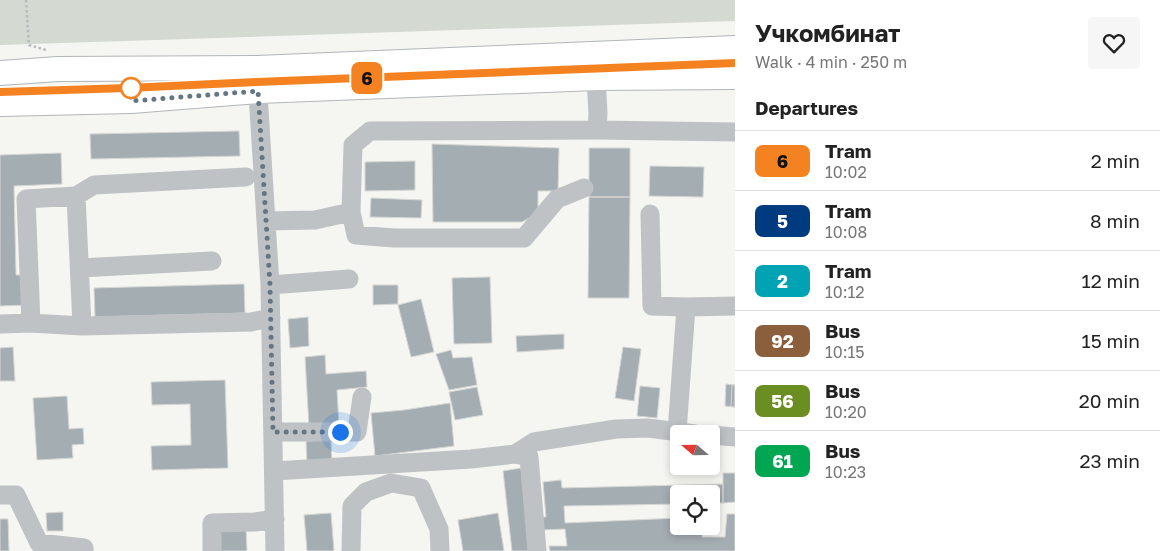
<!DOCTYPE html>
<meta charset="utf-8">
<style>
:root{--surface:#fff;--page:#f6f6f6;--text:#222;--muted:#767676;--line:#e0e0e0}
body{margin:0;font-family:"Golos Text",sans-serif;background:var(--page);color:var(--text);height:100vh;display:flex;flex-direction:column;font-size:19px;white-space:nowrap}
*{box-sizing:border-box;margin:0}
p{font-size:16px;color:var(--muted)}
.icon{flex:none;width:28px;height:28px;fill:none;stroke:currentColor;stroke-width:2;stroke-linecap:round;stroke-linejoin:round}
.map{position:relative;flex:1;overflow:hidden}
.details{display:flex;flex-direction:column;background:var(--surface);width:425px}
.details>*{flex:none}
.badge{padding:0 10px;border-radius:8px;font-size:18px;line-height:32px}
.needle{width:32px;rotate:290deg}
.tools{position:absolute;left:670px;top:425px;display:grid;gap:10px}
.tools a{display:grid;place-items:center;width:50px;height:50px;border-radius:5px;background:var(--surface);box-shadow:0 2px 8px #0003;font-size:25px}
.you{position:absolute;width:25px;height:25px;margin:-12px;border:4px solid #fff;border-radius:50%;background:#1a73e8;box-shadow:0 0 0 8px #1a73e833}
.map>.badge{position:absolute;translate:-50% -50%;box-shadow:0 0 0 2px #fff}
h2{padding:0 20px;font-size:19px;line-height:45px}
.round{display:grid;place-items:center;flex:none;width:52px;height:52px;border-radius:5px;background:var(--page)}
.summary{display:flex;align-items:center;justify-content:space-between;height:85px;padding:0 20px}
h1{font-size:24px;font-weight:700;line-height:38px}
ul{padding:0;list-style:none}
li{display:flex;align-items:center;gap:15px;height:60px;padding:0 20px;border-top:1px solid var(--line)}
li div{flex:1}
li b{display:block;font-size:19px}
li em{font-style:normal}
li .badge{min-width:55px;font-weight:700;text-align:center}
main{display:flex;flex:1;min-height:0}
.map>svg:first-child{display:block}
</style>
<main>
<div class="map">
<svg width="735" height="551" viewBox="0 0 735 551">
<rect width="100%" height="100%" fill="#f5f5f1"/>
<path fill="#d4dad1" d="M0,0H735V21L0,45Z"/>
<path fill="#a4adb2" stroke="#d6d6d4" d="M239,131L240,156L91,159L90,134Z
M432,144L559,148L558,191H538V213L522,222H433Z
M589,148H630V197H589Z
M61,153L62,184L14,186L16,275H26L27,305L0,306V155Z
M415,161V190L365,191V162Z
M650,166L704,167L703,197L649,196Z
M589,197H630L629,298H588Z
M371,198L422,200L421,218L370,217Z
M490,277L492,343L454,344L452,278Z
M244,284L245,313L95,317L94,288Z
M373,285H398V304L373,305Z
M421,299L434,352L411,357L398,305Z
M308,317L309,346L290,348L288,319Z
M564,334V349L517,352L516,336Z
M13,347L15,381H0V348Z
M623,347L641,349L634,401L615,398Z
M451,350L453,358L472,357L477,385L449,390L436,354Z
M325,355L326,374L366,371L367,387L337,390L339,425L309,427L305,357Z
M225,380L228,468L152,470L151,446L191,445L190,404L152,405L151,382Z
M726,384L735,385V407L725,406Z
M732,385H735V407H731Z
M640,386L660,388L657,418L637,416Z
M477,387L483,415L455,420L449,392Z
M67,396L69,429L83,428L84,444L72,445L73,458L37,460L33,398Z
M450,403L454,446L375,456L371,413L404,410Z
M331,440L332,462L307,463L306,441Z
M521,468L529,551H512L503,471Z
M723,473H735V502L723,503Z
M561,480L562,488L723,484V503H711V494H679V504L564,506L565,523L679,518V526H702V537H725L727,514H735V551H550L549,546H567L565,529L541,530L539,517H546L543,482Z
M63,512V531H47L46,513Z
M331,513L334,551H307L304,515Z
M498,513L504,551H463L458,520Z
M0,519H8L9,551H0Z
M246,530L247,551H219L218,531Z"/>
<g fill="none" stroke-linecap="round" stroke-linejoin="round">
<g stroke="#b1b6b9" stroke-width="26">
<path id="major" d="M0,73L58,69L257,68L735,48
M0,104L131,101L258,91L596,78L735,77"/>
</g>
<path stroke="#b8bbbd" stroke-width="2.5" stroke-dasharray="2.5 2.5" stroke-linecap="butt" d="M26,0L29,45L46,50"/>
<path stroke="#bec2c5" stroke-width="19" d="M257,78L270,285L275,551
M596,78L598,113L597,130
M246,177L94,185L76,196L82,326L251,322L271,318
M351,212L356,235L394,238H524L557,199L584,188
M650,214L652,306L686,307
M266,221L315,220L351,212L353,145L370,131L597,130L735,132
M80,268L212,261
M270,285L349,279
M31,323L26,199L76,196
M0,324L31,323L82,326
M273,432H357L362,397
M677,432L686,307L735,306
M711,435L735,437
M515,454L529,457L537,551
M274,471L471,459L515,454L534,442L616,429L648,428L695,434
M0,495H16L39,543L84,548V551
M212,551V523L255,522L275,519
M351,551L352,506L366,492L391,483L421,488L439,529L440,551"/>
<use href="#major" stroke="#fff" stroke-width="24"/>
<path stroke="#9da4a9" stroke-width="1" d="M0,92L128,89L257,82L735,63"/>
</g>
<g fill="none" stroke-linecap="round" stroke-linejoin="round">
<g stroke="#fff" stroke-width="11">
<path id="line" d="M0,92L128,88L257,82L735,63"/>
</g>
<use href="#line" stroke="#f58220" stroke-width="8"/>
<path stroke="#657581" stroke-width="5" stroke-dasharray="0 9" d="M131,88V101L258,91L270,285L273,432H340"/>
</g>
<circle fill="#fff" stroke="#f58220" stroke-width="2.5" cx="131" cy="88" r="10"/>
</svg>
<div class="tools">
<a><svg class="needle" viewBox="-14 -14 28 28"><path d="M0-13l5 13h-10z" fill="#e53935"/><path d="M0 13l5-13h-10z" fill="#767676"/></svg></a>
<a><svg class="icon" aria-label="locate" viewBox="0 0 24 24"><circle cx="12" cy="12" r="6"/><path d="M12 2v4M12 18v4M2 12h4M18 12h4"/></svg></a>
</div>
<div class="you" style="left:340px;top:432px"></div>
<b class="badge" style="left:367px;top:78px;background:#f58220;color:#111">6</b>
</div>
<section class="details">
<div class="summary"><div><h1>Учкомбинат</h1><p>Walk · 4 min · 250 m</p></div><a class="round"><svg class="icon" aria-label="heart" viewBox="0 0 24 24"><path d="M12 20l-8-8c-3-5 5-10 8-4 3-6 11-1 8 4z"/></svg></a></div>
<h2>Departures</h2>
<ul>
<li><span class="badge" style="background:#f58220;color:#111">6</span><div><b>Tram</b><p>10:02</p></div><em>2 min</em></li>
<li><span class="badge" style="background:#003b80;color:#fff">5</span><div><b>Tram</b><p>10:08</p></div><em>8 min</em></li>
<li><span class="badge" style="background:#00a3b4;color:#fff">2</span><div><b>Tram</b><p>10:12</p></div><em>12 min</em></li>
<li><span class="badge" style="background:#8b5e3c;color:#fff">92</span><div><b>Bus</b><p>10:15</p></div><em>15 min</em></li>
<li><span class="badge" style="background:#6b8e23;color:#fff">56</span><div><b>Bus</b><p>10:20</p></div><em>20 min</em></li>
<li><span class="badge" style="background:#00a651;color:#fff">61</span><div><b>Bus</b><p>10:23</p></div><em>23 min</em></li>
</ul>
</section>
</main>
